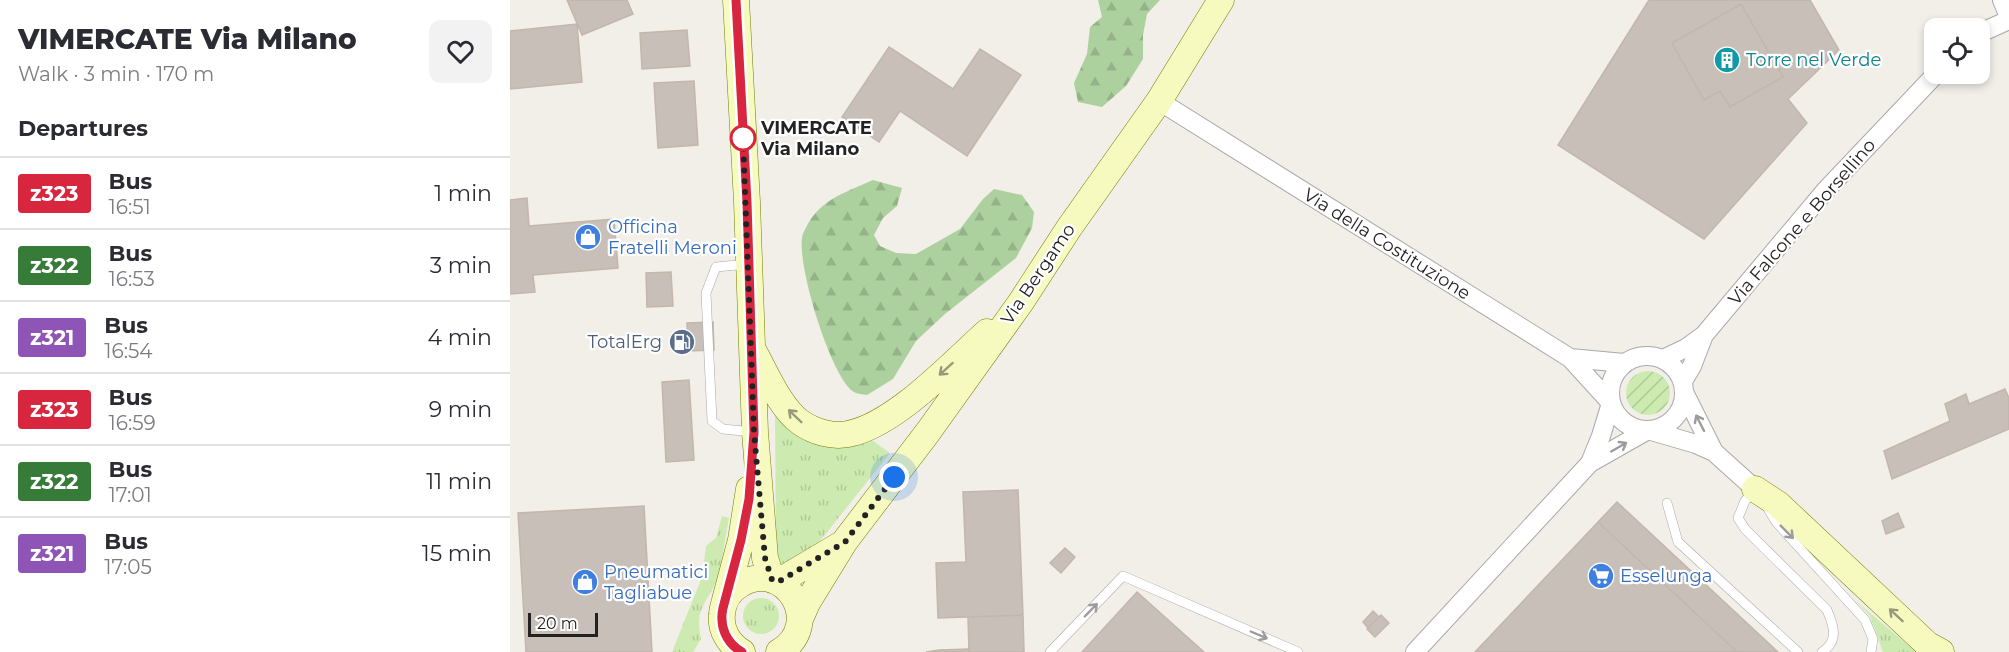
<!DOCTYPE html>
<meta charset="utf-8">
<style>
:root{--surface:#fff;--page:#f2f2f3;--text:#2b2b33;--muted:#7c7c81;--line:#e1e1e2}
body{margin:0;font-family:Montserrat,sans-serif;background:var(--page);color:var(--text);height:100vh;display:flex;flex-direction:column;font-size:22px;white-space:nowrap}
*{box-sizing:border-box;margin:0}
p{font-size:20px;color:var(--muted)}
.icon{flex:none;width:33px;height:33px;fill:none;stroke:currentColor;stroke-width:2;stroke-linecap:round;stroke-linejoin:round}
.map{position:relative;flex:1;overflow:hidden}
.sheet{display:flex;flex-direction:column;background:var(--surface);width:510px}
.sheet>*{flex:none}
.badge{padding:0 12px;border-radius:4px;font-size:21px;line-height:39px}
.fabs{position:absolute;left:1414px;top:18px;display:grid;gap:12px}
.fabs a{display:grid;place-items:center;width:66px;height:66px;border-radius:12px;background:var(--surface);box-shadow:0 3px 9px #0003;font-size:30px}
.scale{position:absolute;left:18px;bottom:15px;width:70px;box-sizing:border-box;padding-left:6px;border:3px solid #222;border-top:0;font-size:16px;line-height:21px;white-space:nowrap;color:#222;-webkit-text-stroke:4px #fff;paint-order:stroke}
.you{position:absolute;width:30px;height:30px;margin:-15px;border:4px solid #fff;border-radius:50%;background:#1a73e8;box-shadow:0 0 0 9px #1a73e833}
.map>.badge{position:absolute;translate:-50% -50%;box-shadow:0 0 0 3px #fff}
h2{padding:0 18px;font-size:22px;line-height:54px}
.round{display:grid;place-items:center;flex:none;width:63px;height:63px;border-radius:12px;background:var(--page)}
.summary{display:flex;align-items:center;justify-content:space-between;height:102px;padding:0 18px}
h1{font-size:28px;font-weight:800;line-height:45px}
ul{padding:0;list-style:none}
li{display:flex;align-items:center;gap:18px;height:72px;padding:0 18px;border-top:2px solid var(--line)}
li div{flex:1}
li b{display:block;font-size:22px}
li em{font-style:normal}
li .badge{min-width:66px;font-weight:700;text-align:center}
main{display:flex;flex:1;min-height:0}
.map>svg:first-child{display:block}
</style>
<main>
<section class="sheet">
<div class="summary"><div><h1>VIMERCATE Via Milano</h1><p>Walk · 3 min · 170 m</p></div><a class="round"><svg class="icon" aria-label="heart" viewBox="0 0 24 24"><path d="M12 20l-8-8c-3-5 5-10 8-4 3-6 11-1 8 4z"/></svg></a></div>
<h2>Departures</h2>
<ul>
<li><span class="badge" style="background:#d7263d;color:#fff">z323</span><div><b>Bus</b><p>16:51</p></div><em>1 min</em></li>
<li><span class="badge" style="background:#367c38;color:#fff">z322</span><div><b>Bus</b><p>16:53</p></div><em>3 min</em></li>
<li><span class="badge" style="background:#8e54b6;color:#fff">z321</span><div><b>Bus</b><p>16:54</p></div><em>4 min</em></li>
<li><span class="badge" style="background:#d7263d;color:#fff">z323</span><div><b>Bus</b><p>16:59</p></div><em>9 min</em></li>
<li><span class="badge" style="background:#367c38;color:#fff">z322</span><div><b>Bus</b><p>17:01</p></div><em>11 min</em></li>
<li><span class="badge" style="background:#8e54b6;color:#fff">z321</span><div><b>Bus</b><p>17:05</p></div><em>15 min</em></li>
</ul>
</section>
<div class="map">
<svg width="1499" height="652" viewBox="0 0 1499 652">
<defs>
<pattern id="grass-tufts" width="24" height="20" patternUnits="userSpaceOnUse" patternTransform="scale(1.5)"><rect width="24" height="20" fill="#cdebb0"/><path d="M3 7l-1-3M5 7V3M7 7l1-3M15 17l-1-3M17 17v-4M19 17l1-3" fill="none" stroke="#b0c997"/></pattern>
<pattern id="forest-firs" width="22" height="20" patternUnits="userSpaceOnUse" patternTransform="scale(1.5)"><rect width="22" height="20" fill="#add19e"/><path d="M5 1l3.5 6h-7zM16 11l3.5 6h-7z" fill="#95b388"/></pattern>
<pattern id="garden-furrows" width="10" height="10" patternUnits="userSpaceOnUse" patternTransform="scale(1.5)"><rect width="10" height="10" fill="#cdebb0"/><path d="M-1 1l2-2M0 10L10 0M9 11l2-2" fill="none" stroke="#b0c997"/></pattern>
</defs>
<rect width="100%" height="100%" fill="#f2efe9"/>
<path fill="url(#grass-tufts)" d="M265,413L359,438L380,453L310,541L299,552L272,565L269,562L266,553Z
M212,516L219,518C215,538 213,559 207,578C198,605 184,605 191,639L183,652H162L192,577L196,546L206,538Z
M233 616a18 18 0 1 1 36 0a18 18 0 1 1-36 0Z
M1346,601L1406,652H1373L1360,616Z"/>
<path fill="url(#forest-firs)" d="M588,0H650L637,14L633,35V59L616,86L592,107L568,102L564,83L577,54L580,27L592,17Z
M363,180L392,188L387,206L373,218L364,235L370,246L386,253L406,254L450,229L473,199L484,189L512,195L524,212L522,228L506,258L435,314L406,341L383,379L357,395C353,394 347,394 344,392C321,379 284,257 293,234C307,200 332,194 363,180Z"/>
<path fill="url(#garden-furrows)" d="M1116 393a22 22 0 1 1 44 0a22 22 0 1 1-44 0Z"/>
<path fill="#c7bfb8" stroke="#c4b6ab" stroke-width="1.5" d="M57,0H117L123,14L72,35Z
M1139,0H1300L1329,50L1278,99L1297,123L1194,239L1048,145Z
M1231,4L1273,77L1220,107L1210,91L1194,100L1162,43Z
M67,24L72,82L0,89V31Z
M177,30L180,66L132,69L130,33Z
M379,47L443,89L470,49L511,75L457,156L390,111L369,142L332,117Z
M184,81L188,145L148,148L144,83Z
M17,198L19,226L104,219L108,268L23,275L25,292L0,294V200Z
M161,272L163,306L137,307L136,273Z
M203,322L204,350L178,351L177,323Z
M179,380L184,460L156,462L152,382Z
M1495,389L1499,398V429L1382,479L1374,451L1440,421L1435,404L1456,394L1459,404Z
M508,490L513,615L428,618L426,563L456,562L453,492Z
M1107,502L1268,652H1227L1088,522Z
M134,506L142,652H16L8,513Z
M1388,513L1394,527L1376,534L1372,521Z
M1088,522L1227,652H965Z
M555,548L565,557L551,573L540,563Z
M627,592L694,652H572Z
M863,611L869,617L858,628L853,622Z
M513,615L514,652H459L458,617Z
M871,615L879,623L865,637L857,629Z
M459,649V652H416L429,650Z"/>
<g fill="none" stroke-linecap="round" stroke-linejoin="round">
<g stroke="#a9a9a9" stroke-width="10">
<path id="lane" d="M238,264L206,267L196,293L202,421L213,429L243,432
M1244,490L1235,501L1228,518L1235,529L1317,610C1324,626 1329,641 1312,652
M1157,503L1168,542L1288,652
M1257,507L1266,522L1355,620L1363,639L1361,652
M540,652L613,576L788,652"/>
</g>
<g stroke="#a9a9a9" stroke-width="20">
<path id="street" d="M1492,0L1499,17
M1470,33L1499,20
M649,101L1060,358L1114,363
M1100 393a37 37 0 1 1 74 0a37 37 0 1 1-74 0Z
M1153,359L1176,348L1194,335
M1173,381L1182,366L1194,335L1315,191L1426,74
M1175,394L1204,452
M1080,463L1138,430L1186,444L1204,452L1245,489
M905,652L1080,463L1091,436L1101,403L1060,358"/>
</g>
<g stroke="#707d05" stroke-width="27">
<path id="secondary" d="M226,0L237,202L245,432L255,558L262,580
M243,350C255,371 270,408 290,422C304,432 322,437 338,434C385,425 441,364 477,332
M1245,489L1268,504L1418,645L1431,652
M268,582L330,545
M215,600L231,540L239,489
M290,619L297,603L335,541L418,432L511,302L559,228L649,101L711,0
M232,652C219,644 210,630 212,614C213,601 220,590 231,584C276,558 315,625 269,652"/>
</g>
<use href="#lane" stroke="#fff" stroke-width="9"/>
<use href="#street" stroke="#fff" stroke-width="18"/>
<use href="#secondary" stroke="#f7fabf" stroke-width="26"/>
</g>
<defs><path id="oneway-shaft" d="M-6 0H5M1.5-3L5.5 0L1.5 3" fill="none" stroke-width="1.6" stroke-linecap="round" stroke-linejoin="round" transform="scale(1.5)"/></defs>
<g stroke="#979978">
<use href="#oneway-shaft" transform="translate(436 369) rotate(138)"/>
<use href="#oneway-shaft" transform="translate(285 416) rotate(-136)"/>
<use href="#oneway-shaft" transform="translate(1386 615) rotate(-137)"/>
</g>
<g stroke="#9c9c9c">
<use href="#oneway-shaft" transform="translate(1190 423) rotate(-117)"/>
<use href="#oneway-shaft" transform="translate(1109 447) rotate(-30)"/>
<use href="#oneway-shaft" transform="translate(1277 532) rotate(45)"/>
<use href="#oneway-shaft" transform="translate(581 610) rotate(-46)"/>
<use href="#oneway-shaft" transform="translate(749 635) rotate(23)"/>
</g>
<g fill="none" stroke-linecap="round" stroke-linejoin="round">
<g stroke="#fff" stroke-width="14">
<path id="line" d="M226,0L237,202L244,432L239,499L231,540L213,608C209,626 216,643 232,652"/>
</g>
<use href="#line" stroke="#d7263d" stroke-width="9"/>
<path stroke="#222" stroke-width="6" stroke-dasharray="0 10.8" d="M233,138L244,432L255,558L262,580L268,582L335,542L384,477"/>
</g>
<defs>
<g id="building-disc" transform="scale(1.35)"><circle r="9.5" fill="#0f9aa8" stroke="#fff"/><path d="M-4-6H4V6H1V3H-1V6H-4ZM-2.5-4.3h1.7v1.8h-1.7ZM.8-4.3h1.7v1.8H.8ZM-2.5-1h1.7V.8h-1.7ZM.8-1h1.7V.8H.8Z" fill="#fff"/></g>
<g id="shop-disc" transform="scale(1.35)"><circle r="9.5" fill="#3f7fe0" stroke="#fff"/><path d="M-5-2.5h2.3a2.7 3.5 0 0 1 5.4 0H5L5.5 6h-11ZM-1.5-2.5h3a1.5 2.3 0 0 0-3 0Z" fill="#fff"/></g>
<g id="fuel-disc" transform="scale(1.35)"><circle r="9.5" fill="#5c6f8a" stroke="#fff"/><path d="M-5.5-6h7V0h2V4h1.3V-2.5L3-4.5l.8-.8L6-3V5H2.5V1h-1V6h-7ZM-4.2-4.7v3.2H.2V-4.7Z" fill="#fff"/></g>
<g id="supermarket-disc" transform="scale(1.35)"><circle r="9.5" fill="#3f7fe0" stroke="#fff"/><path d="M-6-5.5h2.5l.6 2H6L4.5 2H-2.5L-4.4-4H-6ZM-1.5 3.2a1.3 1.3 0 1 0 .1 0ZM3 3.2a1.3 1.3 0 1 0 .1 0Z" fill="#fff"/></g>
</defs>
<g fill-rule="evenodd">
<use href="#building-disc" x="1217" y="60"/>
<use href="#shop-disc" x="78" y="237"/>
<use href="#fuel-disc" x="172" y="342"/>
<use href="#supermarket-disc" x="1091" y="576"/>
<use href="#shop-disc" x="75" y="582"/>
</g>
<circle fill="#fff" stroke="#d7263d" stroke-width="3" cx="233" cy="138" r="12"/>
<g text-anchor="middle" stroke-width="4.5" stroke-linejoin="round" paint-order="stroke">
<g font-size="18" fill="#0d838f" stroke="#fff" text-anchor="start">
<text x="1236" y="66">Torre nel Verde</text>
</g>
<g font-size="18" font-weight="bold" fill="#222" stroke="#fff" text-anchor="start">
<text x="251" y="134">VIMERCATE<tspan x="251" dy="21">Via Milano</tspan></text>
</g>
<g font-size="18" fill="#222" stroke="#fff">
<text transform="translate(1292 222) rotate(-49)" y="6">Via Falcone e Borsellino</text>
<text transform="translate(877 244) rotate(32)" y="6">Via della Costituzione</text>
<text transform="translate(528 274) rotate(-56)" y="6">Via Bergamo</text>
</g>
<g font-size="18" fill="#366cbe" stroke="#fff" text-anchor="start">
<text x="98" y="233">Officina<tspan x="98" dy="21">Fratelli Meroni</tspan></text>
<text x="94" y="578">Pneumatici<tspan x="94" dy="21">Tagliabue</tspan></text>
<text x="1110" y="582">Esselunga</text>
</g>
<g font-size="18" fill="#4e5e75" stroke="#fff" text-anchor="end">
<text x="152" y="348">TotalErg</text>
</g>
</g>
</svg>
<div class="fabs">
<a><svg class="icon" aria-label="locate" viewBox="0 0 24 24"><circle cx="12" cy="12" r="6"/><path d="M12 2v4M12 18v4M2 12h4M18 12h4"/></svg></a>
</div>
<div class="scale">20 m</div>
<div class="you" style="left:384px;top:477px"></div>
</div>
</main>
